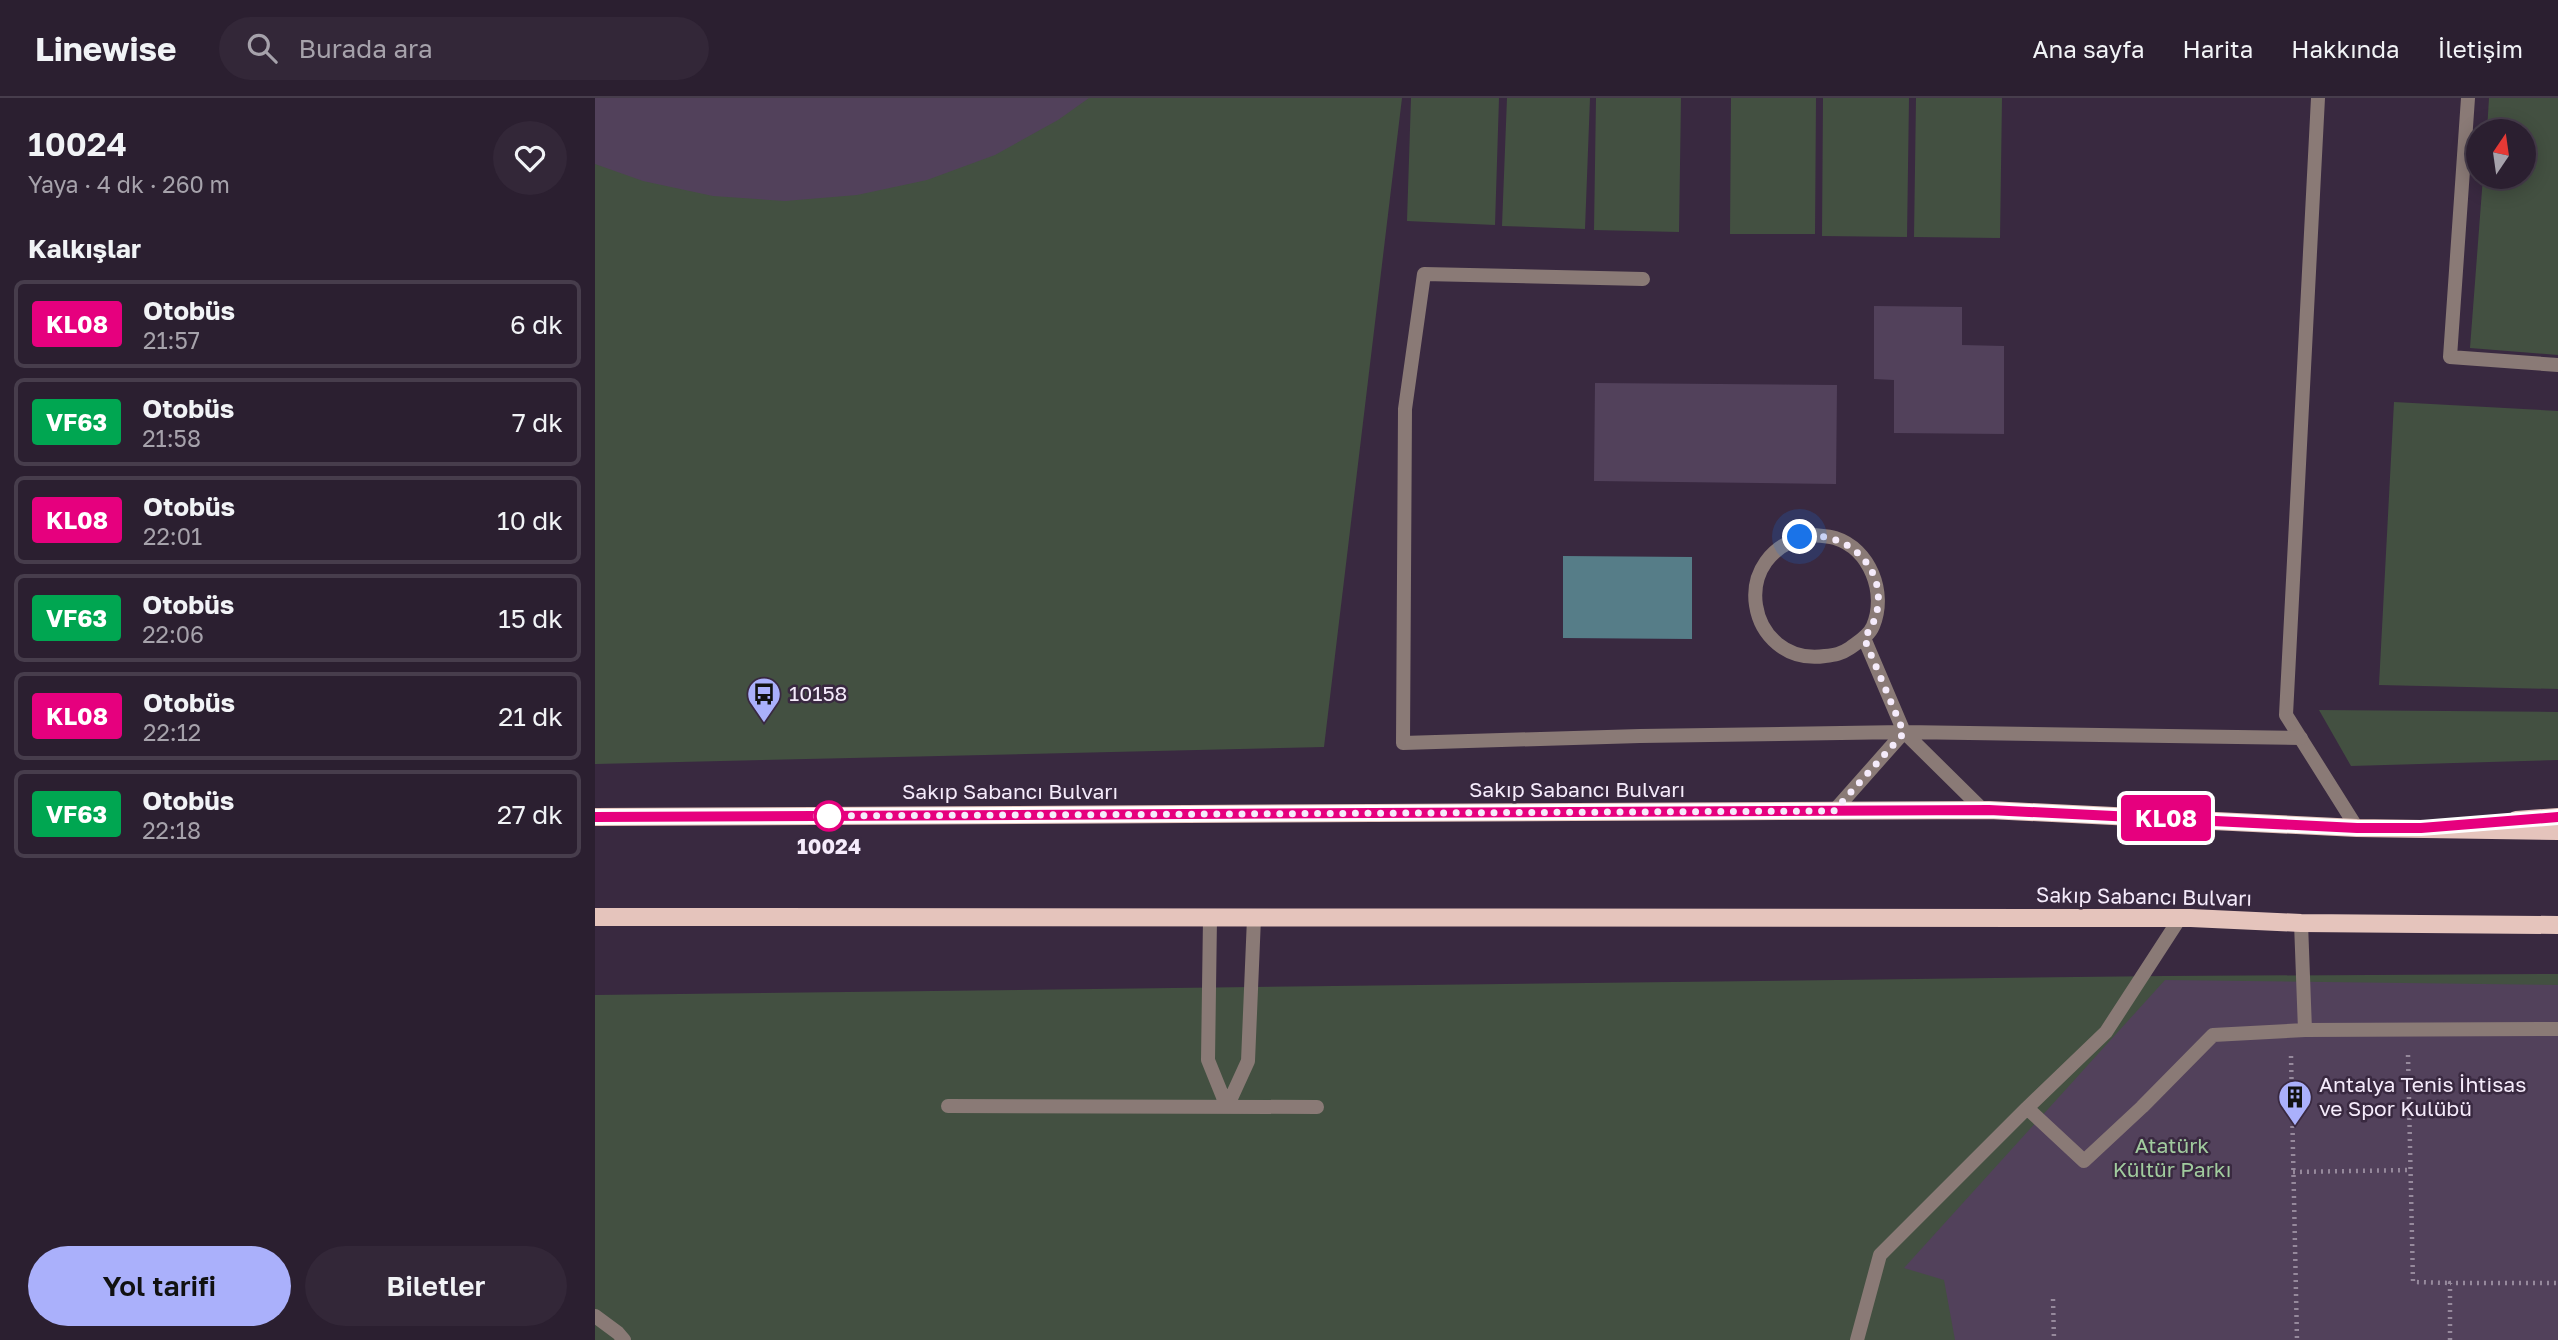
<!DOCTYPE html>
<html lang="tr">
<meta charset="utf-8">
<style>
:root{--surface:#2b1f30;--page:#332738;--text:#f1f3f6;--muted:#a6a2ab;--line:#473d4c;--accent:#aab0fb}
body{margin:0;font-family:"Golos Text",sans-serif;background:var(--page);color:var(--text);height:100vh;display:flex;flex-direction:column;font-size:26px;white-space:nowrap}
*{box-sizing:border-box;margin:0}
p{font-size:23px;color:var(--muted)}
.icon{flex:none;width:38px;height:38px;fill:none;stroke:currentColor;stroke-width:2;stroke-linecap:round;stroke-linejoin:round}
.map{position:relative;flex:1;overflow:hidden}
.drawer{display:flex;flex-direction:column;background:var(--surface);width:595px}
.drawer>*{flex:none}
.badge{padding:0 14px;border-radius:5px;font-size:24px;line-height:46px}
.needle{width:46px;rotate:13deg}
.buttons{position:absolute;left:1871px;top:21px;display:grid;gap:14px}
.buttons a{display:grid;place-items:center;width:70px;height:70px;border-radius:50%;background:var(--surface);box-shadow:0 4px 18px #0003,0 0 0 2px var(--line);font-size:35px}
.you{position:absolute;width:35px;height:35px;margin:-18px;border:5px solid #fff;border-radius:50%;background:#1a73e8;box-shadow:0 0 0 10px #1a73e833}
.map>.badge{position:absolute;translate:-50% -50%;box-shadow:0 0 0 4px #fff}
h2{padding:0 28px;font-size:26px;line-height:63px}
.round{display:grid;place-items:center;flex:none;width:74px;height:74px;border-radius:37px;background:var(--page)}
.headline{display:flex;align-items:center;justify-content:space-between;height:119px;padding:0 28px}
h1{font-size:33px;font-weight:600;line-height:52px}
.primary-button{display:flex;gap:14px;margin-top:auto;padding:14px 28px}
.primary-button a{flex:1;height:80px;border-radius:42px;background:var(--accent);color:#111;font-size:28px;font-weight:600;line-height:80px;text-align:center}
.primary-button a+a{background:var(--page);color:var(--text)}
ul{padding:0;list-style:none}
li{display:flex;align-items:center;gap:21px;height:88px;margin:0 14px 10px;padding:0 14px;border:4px solid var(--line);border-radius:10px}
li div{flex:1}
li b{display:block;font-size:26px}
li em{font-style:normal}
li .badge{min-width:77px;font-weight:700;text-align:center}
header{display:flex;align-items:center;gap:42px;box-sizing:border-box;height:98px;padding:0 35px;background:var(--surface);border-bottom:2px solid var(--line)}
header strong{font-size:33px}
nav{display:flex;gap:38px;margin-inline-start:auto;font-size:24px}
.search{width:490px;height:63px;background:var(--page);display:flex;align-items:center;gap:18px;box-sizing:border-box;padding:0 24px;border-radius:38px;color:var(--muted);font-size:26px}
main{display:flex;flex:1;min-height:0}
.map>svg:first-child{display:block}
</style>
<header>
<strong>Linewise</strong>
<div class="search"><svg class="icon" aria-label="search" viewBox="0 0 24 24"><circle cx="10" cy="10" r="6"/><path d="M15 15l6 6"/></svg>Burada ara</div>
<nav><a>Ana sayfa</a><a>Harita</a><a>Hakkında</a><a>İletişim</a></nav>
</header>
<main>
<section class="drawer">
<div class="headline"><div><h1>10024</h1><p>Yaya · 4 dk · 260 m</p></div><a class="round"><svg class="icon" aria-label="heart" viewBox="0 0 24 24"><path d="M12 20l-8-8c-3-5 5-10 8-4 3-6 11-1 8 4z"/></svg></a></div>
<h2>Kalkışlar</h2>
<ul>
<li><span class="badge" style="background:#e6007e;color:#fff">KL08</span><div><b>Otobüs</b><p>21:57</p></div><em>6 dk</em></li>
<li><span class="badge" style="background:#00a651;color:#fff">VF63</span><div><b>Otobüs</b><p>21:58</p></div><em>7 dk</em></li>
<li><span class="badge" style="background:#e6007e;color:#fff">KL08</span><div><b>Otobüs</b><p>22:01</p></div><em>10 dk</em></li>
<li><span class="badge" style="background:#00a651;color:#fff">VF63</span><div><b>Otobüs</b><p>22:06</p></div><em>15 dk</em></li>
<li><span class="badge" style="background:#e6007e;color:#fff">KL08</span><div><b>Otobüs</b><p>22:12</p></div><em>21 dk</em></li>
<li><span class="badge" style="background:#00a651;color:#fff">VF63</span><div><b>Otobüs</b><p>22:18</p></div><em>27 dk</em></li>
</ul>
<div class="primary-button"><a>Yol tarifi</a><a>Biletler</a></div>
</section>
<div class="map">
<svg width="1963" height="1242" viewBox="0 0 1963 1242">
<rect width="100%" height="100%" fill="#392940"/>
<path fill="#435041" d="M0,0H807L729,649L0,666Z
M816,0H904L900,127L812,123Z
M912,0H995L990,131L907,128Z
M1001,0H1086L1084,134L999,132Z
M1136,0H1221L1220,136H1135Z
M1228,0H1314L1312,139L1227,138Z
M1321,0H1407L1405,140L1319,139Z
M1894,0H1963V257L1875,250L1888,79H1928V33H1892Z
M1799,304L1963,313V591L1784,587Z
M1724,612L1963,614V662L1756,668Z
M1963,876V1242H0V897L1570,878Z"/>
<path fill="#567d88" d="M968,458L1097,459V541L968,540Z"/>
<path fill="#52415b" d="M0,0H494L463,22L400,57L332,82L262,97L190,103L118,98L48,83L0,66Z
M1279,208L1367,209V247L1409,248V336L1299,335V282L1279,281Z
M1000,285L1242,287L1241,386L999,383Z
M1570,882L1963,887V1242H1360L1349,1182L1309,1170Z"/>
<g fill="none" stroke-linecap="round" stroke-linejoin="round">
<path stroke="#96899c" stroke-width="4.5" stroke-dasharray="2 5" stroke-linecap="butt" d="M1813,957L1818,1184L1855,1185
M1696,958L1702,1242
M1698,1074L1816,1072
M1458,1201L1459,1242
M1855,1242V1185H1963"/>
<path stroke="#8a7a76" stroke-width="14" d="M1723,0L1691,617L1762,730
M1873,0L1855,259L1963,267
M615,820L613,962L632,1009
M1585,820L1511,934L1432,1010L1489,1063L1547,1009L1618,937L1710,932L1706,825
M1710,932L1963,931
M353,1008L722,1009
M632,1009L653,963L659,820
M0,1218L23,1235L29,1242
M1262,1242L1285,1157L1432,1010"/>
<path stroke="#8a7a76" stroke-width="14" d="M1048,181L829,176L810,311L808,645L1045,638L1309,634L1706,640
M1218,437C1225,438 1233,438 1240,440C1275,451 1292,495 1278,528C1274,538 1263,544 1255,550C1246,556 1240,557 1230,558C1152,569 1128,452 1218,437Z
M1269,540L1309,634L1388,712
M1239,713L1309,634"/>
<path stroke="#e5c4bc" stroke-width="18" d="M0,719L1394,712L1762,730L1963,733
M1921,722L1963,719
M0,819L1596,820L1706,825L1963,827"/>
</g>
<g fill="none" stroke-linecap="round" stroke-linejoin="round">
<g stroke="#fff" stroke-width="16">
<path id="line" d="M0,719L1394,712L1762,730H1826L1963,719"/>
</g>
<use href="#line" stroke="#e6007e" stroke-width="10"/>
<path stroke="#f5ebfb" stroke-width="7" stroke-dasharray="0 12.6" d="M234,718H220L1239,713L1309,635L1269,540C1307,491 1264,429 1205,439"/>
</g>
<defs>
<g id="bus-pin" transform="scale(1.75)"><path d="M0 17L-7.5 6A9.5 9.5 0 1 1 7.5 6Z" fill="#aab0fb" stroke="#392940"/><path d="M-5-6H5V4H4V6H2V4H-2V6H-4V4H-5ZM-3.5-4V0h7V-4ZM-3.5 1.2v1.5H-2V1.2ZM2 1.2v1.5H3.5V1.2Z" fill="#111"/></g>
<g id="building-pin" transform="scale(1.75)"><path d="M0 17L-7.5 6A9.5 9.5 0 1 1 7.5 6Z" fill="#aab0fb" stroke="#392940"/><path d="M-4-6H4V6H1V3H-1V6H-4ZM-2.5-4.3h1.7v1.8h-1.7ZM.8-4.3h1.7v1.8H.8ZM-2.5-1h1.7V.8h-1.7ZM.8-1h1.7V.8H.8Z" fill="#111"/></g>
</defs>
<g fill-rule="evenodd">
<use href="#bus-pin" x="169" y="596"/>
<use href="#building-pin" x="1700" y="999"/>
</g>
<circle fill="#fff" stroke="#e6007e" stroke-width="3.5" cx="234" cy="718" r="14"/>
<g text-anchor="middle" stroke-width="5" stroke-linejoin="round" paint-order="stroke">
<g font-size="21" fill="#f5ebfb" stroke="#392940" text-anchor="start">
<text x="194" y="603">10158</text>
<text x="1724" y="994">Antalya Tenis İhtisas<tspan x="1724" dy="24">ve Spor Kulübü</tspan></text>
</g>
<g font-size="21" fill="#f5ebfb" stroke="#392940">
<text x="982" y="699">Sakıp Sabancı Bulvarı</text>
<text x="415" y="701">Sakıp Sabancı Bulvarı</text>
<text transform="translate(1549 799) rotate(1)" y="7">Sakıp Sabancı Bulvarı</text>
</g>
<g font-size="21" font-weight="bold" fill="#f5ebfb" stroke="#392940">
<text x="234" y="756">10024</text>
</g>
<g font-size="21" fill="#a1cb9e" stroke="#392940">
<text x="1577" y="1055">Atatürk<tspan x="1577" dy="24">Kültür Parkı</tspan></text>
</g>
</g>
</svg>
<div class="buttons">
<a><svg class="needle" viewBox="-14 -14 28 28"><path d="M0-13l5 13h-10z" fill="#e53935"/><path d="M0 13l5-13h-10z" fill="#a6a2ab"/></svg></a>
</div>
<div class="you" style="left:1205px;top:439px"></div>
<b class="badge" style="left:1571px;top:720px;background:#e6007e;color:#fff">KL08</b>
</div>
</main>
